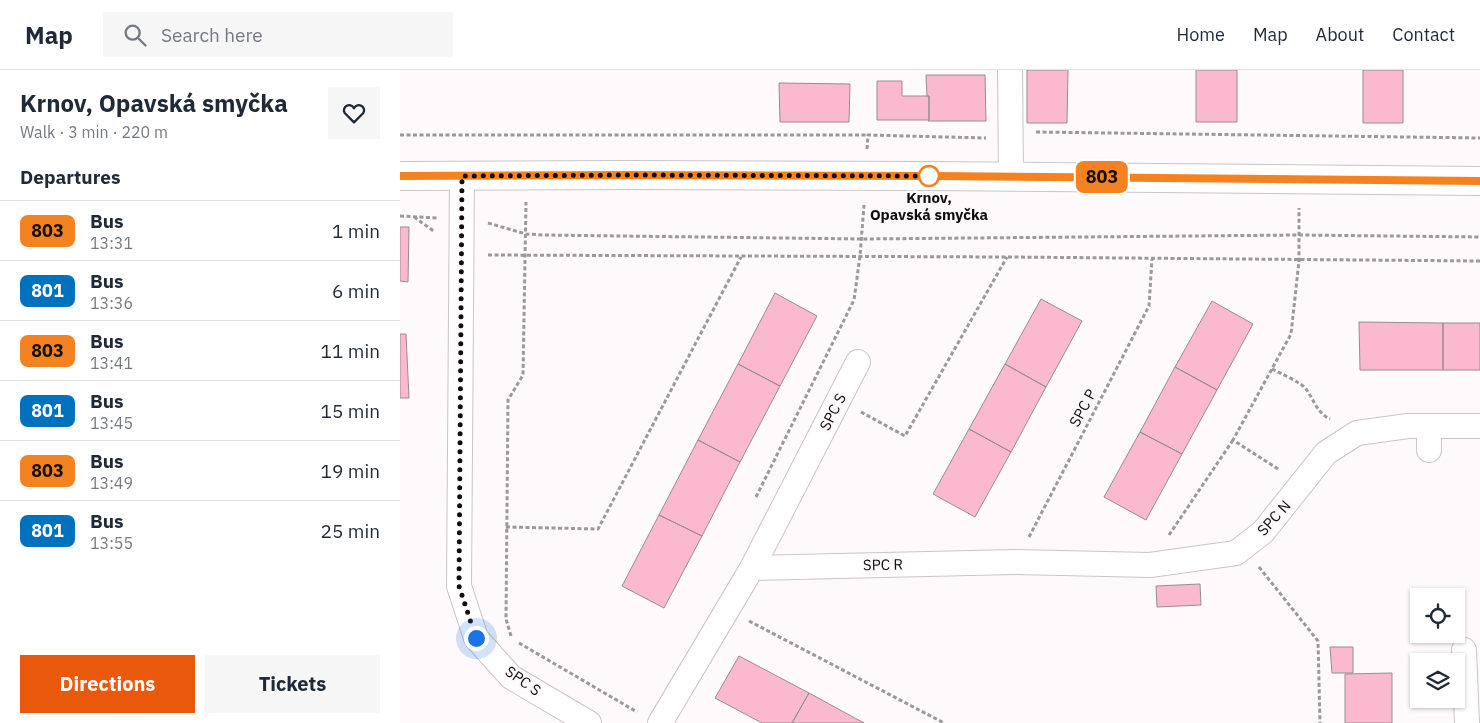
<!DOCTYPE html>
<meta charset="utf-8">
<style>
:root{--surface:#fff;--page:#f6f6f7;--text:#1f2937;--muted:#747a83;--line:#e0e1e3;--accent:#ea580c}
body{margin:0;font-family:"IBM Plex Sans",sans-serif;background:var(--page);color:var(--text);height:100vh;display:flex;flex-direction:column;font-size:19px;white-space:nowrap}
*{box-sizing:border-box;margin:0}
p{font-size:16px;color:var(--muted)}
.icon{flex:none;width:28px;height:28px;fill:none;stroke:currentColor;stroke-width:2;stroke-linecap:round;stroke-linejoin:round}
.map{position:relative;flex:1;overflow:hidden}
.side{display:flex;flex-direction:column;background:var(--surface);width:400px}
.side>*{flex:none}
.badge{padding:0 10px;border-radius:8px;font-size:18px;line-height:32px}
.buttons{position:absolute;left:1010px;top:518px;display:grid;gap:10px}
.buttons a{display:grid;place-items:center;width:55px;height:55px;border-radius:0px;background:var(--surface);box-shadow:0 1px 4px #0004;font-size:25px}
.you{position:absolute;width:25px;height:25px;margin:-12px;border:4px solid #fff;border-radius:50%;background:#1a73e8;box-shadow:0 0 0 8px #1a73e833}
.map>.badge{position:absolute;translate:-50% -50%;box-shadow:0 0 0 2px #fff}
h2{padding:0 20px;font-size:19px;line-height:45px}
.round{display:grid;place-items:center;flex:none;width:52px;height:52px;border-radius:0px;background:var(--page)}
.summary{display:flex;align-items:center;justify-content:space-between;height:85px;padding:0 20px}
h1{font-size:24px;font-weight:700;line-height:38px}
.primary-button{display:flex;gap:10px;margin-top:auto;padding:10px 20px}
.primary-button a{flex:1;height:58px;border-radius:0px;background:var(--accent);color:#fff;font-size:20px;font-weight:700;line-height:58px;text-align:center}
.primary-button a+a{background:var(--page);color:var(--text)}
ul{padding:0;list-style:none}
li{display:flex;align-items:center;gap:15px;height:60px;padding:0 20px;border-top:1px solid var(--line)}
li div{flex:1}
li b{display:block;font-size:19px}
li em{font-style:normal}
li .badge{min-width:55px;font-weight:700;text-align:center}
header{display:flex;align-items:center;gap:30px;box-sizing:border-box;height:70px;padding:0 25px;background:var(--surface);border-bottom:1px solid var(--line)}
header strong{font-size:24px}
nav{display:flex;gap:28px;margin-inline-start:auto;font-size:18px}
.search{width:350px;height:45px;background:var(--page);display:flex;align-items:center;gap:12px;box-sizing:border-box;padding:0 18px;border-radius:0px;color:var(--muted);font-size:19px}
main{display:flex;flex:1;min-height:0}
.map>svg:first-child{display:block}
</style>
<header>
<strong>Map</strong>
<div class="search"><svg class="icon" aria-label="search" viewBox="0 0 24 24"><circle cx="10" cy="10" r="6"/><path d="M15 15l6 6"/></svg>Search here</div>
<nav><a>Home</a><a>Map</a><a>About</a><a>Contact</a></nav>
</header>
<main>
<section class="side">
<div class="summary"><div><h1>Krnov, Opavská smyčka</h1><p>Walk · 3 min · 220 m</p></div><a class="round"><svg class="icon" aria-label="heart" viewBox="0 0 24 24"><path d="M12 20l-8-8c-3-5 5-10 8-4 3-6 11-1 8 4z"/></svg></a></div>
<h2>Departures</h2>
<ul>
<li><span class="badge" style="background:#f58220;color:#111">803</span><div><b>Bus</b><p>13:31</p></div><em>1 min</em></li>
<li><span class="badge" style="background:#0072bc;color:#fff">801</span><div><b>Bus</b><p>13:36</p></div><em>6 min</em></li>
<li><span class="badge" style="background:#f58220;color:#111">803</span><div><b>Bus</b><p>13:41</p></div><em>11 min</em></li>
<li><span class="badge" style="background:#0072bc;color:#fff">801</span><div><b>Bus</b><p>13:45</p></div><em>15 min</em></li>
<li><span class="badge" style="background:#f58220;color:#111">803</span><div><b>Bus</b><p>13:49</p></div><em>19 min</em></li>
<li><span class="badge" style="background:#0072bc;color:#fff">801</span><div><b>Bus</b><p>13:55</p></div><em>25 min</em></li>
</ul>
<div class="primary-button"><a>Directions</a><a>Tickets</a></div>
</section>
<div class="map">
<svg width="1080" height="653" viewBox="0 0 1080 653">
<rect width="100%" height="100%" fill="#fef9fb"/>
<path fill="#fbb9cf" stroke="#988d90" d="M627,0H668L667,53H627Z
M796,0H837V52H796Z
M963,0H1003V53H963Z
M526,5H585L586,51H528L529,50V26H527Z
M477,11H502V26H529V50H477Z
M379,13L450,14L449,52H380Z
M0,157H9L8,212L0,211Z
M375,223L417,246L380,316L338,294Z
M641,229L682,251L646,317L605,294Z
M812,231L853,254L817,320L775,297Z
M959,252L1043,253V300H960Z
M1043,253H1080V300H1043Z
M0,264H6L9,328H0Z
M338,294L380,316L340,392L298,370Z
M605,294L646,317L611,382L569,359Z
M775,297L817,320L782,384L740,362Z
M569,359L611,382L575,447L533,424Z
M740,362L782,384L746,450L704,427Z
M298,370L340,392L302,466L259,445Z
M259,445L302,466L264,538L222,516Z
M800,514L801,535L757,537L756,516Z
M930,577H953V603H932Z
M339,586L409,623L392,653H362L315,628Z
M992,603V653H945V604Z
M409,623L464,653H392Z"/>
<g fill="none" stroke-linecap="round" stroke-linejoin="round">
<g stroke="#cec3c6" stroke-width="26">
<path id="minor" d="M610,0L611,106
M62,106L59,516L76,568L111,607L189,653
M1029,356V380
M352,498L615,492L750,495L836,483L863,462L926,383L957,363L1008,356H1080
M1064,580L1067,653
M260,653L352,498L458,292"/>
</g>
<g stroke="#cec3c6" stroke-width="30">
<path id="secondary" d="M0,106L227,105L530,106L1080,111"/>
</g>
<path stroke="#9d989a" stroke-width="3" stroke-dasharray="4 2.5" stroke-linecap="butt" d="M636,62L1080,68
M0,65H468
M467,79L468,65L586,68
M0,146L37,148
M14,147L35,162
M88,153L126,164L142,165L462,169L899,165L1080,167
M88,185L607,187L1080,191
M872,299C880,303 902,313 906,319C914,330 917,343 930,349
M461,342L505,366L607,187
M878,399L833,370L891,264L899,191V138
M356,427L454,230L460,186L464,135
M106,457L198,459L341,187
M769,465L833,370
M629,467L749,236L752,189
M859,497L918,571L920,653
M349,551L544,653
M111,566L106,549L108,330L123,305L126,132
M119,573L237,642"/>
<use href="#minor" stroke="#fff" stroke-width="24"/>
<use href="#secondary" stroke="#fff" stroke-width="28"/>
</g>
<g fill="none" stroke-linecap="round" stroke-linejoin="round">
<g stroke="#fff" stroke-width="11">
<path id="line" d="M0,106L227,105L530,106L1080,111"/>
</g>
<use href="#line" stroke="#f58220" stroke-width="8"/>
<path stroke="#110d0e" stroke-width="5" stroke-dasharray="0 9" d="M76,568L59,516L62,106L227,105L530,106H529"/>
</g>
<circle fill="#fff" stroke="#f58220" stroke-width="2.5" cx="529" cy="106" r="10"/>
<g text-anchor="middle" stroke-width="5" stroke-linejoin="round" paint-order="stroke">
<g font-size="15" font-weight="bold" fill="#110d0e" stroke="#fef9fb">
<text x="529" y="133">Krnov,<tspan x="529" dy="17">Opavská smyčka</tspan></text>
</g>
<g font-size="15" fill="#110d0e" stroke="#fef9fb">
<text transform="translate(683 338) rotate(-62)" y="5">SPC P</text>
<text transform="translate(433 342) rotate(-63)" y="5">SPC S</text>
<text transform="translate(874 448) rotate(-48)" y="5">SPC N</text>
<text transform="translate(483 495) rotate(-1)" y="5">SPC R</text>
<text transform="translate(123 611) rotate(35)" y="5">SPC S</text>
</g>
</g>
</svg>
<div class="buttons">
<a><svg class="icon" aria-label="locate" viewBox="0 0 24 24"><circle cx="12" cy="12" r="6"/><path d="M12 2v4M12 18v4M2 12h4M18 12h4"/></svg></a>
<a><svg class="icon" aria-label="layers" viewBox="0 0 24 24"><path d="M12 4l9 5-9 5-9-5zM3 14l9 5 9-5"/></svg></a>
</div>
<div class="you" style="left:76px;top:568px"></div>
<b class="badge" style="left:702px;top:107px;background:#f58220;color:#111">803</b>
</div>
</main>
